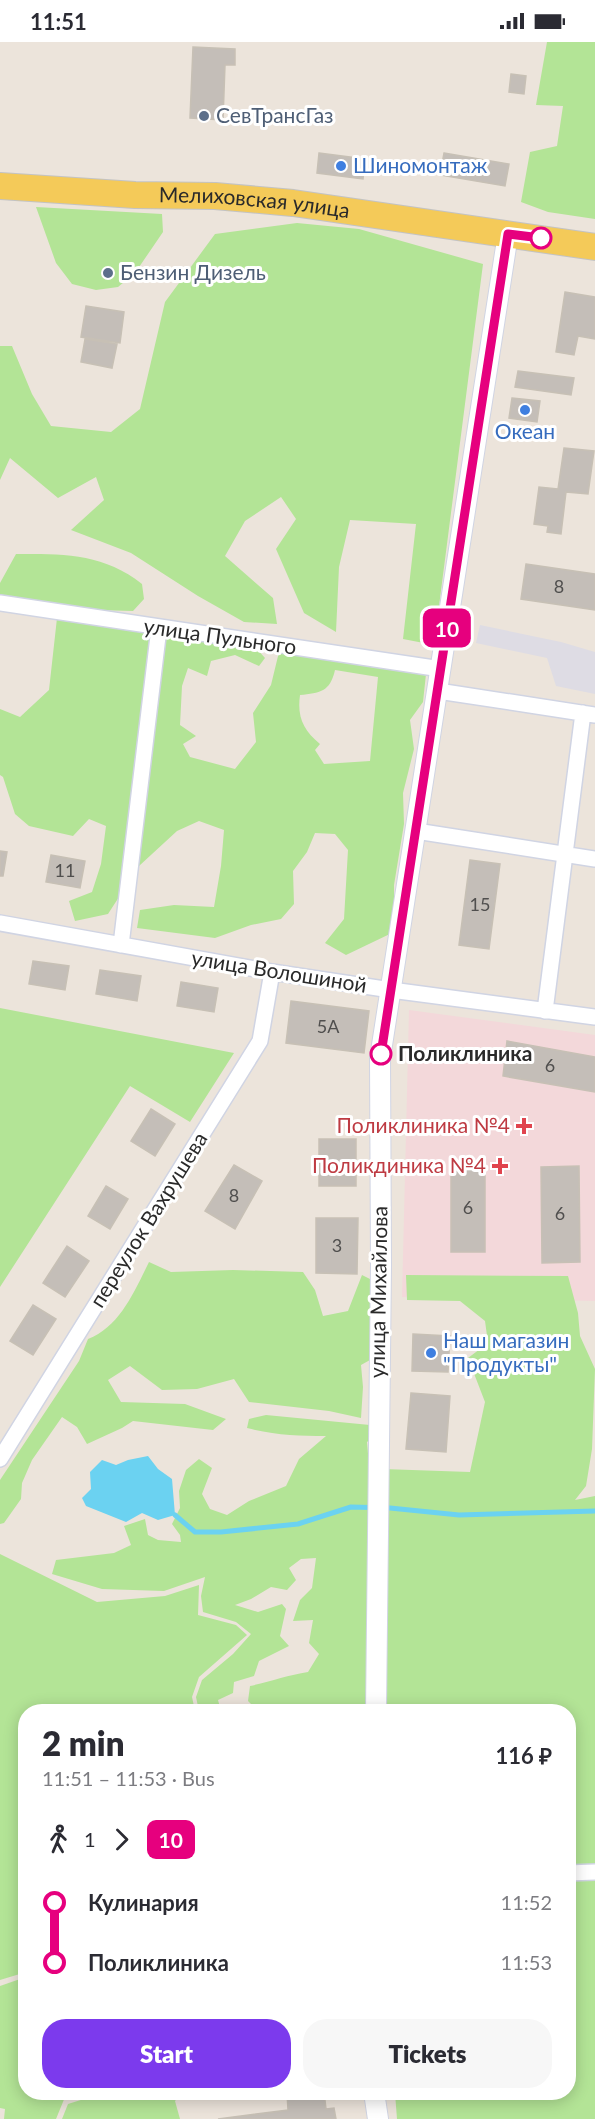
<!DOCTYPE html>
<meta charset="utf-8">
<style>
:root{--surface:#fff;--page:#f7f7f7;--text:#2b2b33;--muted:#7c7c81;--accent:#7c3aed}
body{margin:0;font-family:Lato,sans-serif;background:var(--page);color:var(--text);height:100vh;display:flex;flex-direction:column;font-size:22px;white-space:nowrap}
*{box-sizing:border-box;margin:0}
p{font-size:20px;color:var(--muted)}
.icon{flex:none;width:33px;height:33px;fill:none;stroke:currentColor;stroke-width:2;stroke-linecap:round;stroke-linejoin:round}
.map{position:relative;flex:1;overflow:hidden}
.panel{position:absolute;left:18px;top:1662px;width:558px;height:396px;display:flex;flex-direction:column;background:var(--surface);border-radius:24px;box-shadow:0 3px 15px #0003}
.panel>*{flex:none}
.badge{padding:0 12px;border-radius:9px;font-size:21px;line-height:39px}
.map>.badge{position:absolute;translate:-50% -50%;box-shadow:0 0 0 3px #fff}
.legs{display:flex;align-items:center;gap:9px;height:66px;padding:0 24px;font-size:20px}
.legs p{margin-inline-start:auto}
.headline{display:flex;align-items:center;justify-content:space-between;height:102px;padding:0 24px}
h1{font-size:33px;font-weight:800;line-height:45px}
.cta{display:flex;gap:12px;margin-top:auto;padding:12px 24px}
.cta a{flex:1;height:69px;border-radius:24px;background:var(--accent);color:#fff;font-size:24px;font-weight:800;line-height:69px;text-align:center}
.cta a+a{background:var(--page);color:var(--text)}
ul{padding:0 24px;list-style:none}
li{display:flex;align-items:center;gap:21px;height:60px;font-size:22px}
li i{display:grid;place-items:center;width:9px;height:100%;margin:0 8px;background:currentColor}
li i::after{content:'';width:15px;height:15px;margin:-8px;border:4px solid;border-radius:50%;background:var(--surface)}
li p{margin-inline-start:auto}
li:first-child i{background:linear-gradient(#0000 50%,currentColor 0)}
li:last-child i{background:linear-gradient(currentColor 50%,#0000 0)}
.status{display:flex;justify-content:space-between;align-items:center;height:42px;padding:0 30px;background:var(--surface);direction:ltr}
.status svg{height:16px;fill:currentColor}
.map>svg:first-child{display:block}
</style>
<div class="status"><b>11:51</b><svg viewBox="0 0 49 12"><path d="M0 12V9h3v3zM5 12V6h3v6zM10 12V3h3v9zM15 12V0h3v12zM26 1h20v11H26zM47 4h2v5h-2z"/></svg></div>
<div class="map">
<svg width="595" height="2077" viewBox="0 0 595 2077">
<rect width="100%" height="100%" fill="#ece4db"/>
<path fill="#dedce4" d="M480,583L561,600L595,610V652L556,644L547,616L476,601Z"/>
<path fill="#f3d8da" d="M409,968L595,993V1259L402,1255Z"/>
<path fill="#b3e496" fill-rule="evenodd" d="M547,0H595V177L548,170L521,160L530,110L557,104L563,64L536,63Z
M36,165L162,172L163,190L135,231L118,245L96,248L72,242L56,221Z
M297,181L359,187L483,222L434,603L403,597L416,482L350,478L339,525L336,590L304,571L276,507L296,477L281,455L245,479L225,514L273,556L277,582L244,580L198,554L131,511L71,488L104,458L96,435L58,456L10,416L0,438V304H12L32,352L51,384L111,390L140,367L165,260L215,192Z
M16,512C63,512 103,511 142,542L144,557L133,569L60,567L0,560V541Z
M57,576L256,606L265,616L259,624L235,613L211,619L207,634L188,626L182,644L180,683L196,694L183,702L190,715L235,727L256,700L253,671L271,643L279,610L426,632L423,660L410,678L414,707L403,751L404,782L394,843V890L346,913L325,901L344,877L348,808L335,792L315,791L307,810L293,829L294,862L281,877L251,883L215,896L137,886L140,868L174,863L214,865L221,824L224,788L199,779L177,789L139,824L108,872L75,879L69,859L92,850L101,822L106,784L89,777L73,794L29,784L15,772L3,735L0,733V667L20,675L49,648ZM335,628L378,635L370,719L324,722L315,708L320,702C303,688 297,675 300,653C320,651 330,650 335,628Z
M0,966L234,1011L190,1080L130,1044L0,1245Z
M149,1220L171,1230L233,1228L303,1230L315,1248L323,1274L348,1269L362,1233L372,1238L370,1318L361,1323L363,1345L361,1376L329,1369L249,1360L234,1337L197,1347L162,1348L130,1324L108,1338L121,1360L185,1362L226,1377L213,1388L133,1379L122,1386L87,1402L77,1385L62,1375L32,1418L22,1441L21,1457L4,1481L0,1482V1438L79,1319L88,1297C120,1285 135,1248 149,1220Z
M406,1233L568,1234L578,1271L580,1294L595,1327L592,1407L586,1444L575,1458L595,1454V2077H397L395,2051L568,2050V1670L386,1669L382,1504L383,1427L470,1430L485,1360L468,1316L488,1301L485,1279L460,1259L407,1258Z
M266,1373L370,1383L374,1394L367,1400L370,1435L373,1669H258L248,1659L250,1644C269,1640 288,1633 308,1630L319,1612L309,1601L313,1578L293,1579L300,1558L312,1546L316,1516L301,1517L289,1526L296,1538L287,1548L271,1545L251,1557L235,1563L258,1570L282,1562L286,1567L280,1594L289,1604L259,1619L254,1634L234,1640L233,1651L218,1658L221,1669H199L196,1655L202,1638L233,1612L251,1592L236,1580L203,1570L201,1554L205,1535L164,1549L102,1547L52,1532L56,1518L114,1511L131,1503L124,1484L145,1477L148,1493L158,1498L181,1500L180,1493L172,1482L180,1466L179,1449L186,1428L199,1417L212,1426L202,1452L210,1467L227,1473L249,1459L286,1444L299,1417L326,1394C299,1394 274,1393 247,1386L249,1377Z
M0,1512L97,1560L165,1554L199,1543L198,1573L236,1583L247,1593L199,1635L192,1655L195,1669L26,1670L25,1934L23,1931L0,1938Z
M23,1936L26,1939V2050L84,2051L83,2054L65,2055L56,2077H4L5,2067L0,2066V1944Z
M167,2051V2053L173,2051H182L175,2059L180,2077H62L68,2062L87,2056L88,2051Z"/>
<path fill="#6bd2f1" d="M148,1414L158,1427L172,1437L175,1473L158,1478L142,1471L126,1480L86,1464L82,1456L91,1447L90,1430L102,1418L116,1423L128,1418Z"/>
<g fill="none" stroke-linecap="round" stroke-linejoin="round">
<path stroke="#6bd2f1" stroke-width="5" d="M175,1473L195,1490H221L298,1482L351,1465L390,1466L459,1473L595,1469"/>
</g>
<path fill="#c4beb8" stroke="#c7c0b5" stroke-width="1.5" d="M193,5L235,7V23H225L223,78L190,76Z
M511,32L526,34L524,52L509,50Z
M319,111L365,117L363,137L317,131Z
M444,111L509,122L505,144L440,133Z
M565,250L595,255V297L578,294L574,313L556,310Z
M86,264L124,270L120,301L81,295Z
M85,297L117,302L112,326L81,320Z
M518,329L574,336L571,353L515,345Z
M512,356L540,359L537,380L509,376Z
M564,406L594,409L588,452L566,450L561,492L547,490L548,484L534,482L539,445L558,447Z
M526,522L595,532V568L521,557Z
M0,809L7,810L3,834H0Z
M51,813L85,819L80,846L46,840Z
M470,818L500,822L489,907L459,903Z
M33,919L69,924L65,948L29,942Z
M100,928L141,934L137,959L96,952Z
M181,940L218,946L214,970L177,964Z
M291,959L369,969L364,1011L286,1001Z
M507,999L595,1015V1050L503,1034Z
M151,1067L175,1082L155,1114L131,1099Z
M319,1097H356V1144H319Z
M234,1123L262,1139L235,1187L205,1169Z
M451,1123H485V1210H451Z
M579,1124L580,1220L542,1221L541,1125Z
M106,1144L128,1157L110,1187L88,1174Z
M316,1176H358L357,1232L316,1231Z
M67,1204L89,1219L65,1255L43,1241Z
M33,1263L56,1277L33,1313L10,1299Z
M413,1292L450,1294L448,1330L412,1329Z
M411,1351L450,1354L446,1410L406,1407Z
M287,2050H324L326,2067L334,2066L336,2077H218L288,2068Z"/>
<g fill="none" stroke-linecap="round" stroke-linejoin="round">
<g stroke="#d0d4e3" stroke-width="18">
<path id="minor" d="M0,561L441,627
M438,649L595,673
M416,789L595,817
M0,881L272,930L391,948L595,975
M121,903L159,586
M545,969L583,671
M0,1417L260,999L272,930
M568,1831L595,1830"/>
</g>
<g stroke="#d0d4e3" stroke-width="22">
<path id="tertiary" d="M376,1670L381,1224L380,1016L508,192
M374,2050L378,2077"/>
</g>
<g stroke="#c3c3c3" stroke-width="28">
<g id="primary">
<path id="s1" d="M0,144L135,153L215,154L293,161L595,205"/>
</g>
</g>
<use href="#minor" stroke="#fff" stroke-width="15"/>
<use href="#tertiary" stroke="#fff" stroke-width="20"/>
<use href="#primary" stroke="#f4ca59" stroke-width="26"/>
</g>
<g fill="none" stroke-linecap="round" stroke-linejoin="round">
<g stroke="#fff" stroke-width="14">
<path id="line-1" d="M381,1012L508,192L541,196"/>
</g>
<use href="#line-1" stroke="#e6007e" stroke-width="9"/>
</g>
<g fill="#5c6f8a" stroke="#fff" stroke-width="2">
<circle cx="204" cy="74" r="6"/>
<circle cx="108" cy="231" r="6"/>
</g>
<g fill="#3f7fe0" stroke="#fff" stroke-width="2">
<circle cx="341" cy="124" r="6"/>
<circle cx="525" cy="368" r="6"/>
<circle cx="431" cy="1311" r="6"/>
</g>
<g fill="#fff" stroke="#e6007e" stroke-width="3">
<circle cx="541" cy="196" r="10"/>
<circle cx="381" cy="1012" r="10"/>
</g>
<g fill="#e0444e" stroke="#fff" stroke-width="2">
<path d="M521 1075h6v6h6v6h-6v6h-6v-6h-6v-6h6z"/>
<path d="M497 1115h6v6h6v6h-6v6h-6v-6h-6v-6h6z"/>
</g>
<g text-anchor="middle" stroke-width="6" stroke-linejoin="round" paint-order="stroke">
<g font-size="18" fill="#504f4e">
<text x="559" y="551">8</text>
<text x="65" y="835">11</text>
<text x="480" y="869">15</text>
<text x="328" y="991">5А</text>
<text x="550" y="1030">6</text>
<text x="234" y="1160">8</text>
<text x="468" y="1172">6</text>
<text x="560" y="1178">6</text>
<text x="337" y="1210">3</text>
</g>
<g font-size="21" fill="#4e5e75" stroke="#fff" text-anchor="start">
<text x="216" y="81">СевТрансГаз</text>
<text x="120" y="238">Бензин Дизель</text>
</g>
<g font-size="21" fill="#366cbe" stroke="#fff" text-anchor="start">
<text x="353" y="131">Шиномонтаж</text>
<text x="525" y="397" text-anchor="middle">Океан</text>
<text x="443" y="1306">Наш магазин<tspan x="443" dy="24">"Продукты"</tspan></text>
</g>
<g font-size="21" fill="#2a2a2a" stroke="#fff">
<text dy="7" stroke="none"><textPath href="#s1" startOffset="255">Мелиховская улица</textPath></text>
<text transform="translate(220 595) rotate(8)" y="7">улица Пульного</text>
<text transform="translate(279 930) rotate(9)" y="7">улица Волошиной</text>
<text transform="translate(149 1178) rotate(-58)" y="7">переулок Вахрушева</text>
<text transform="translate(379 1250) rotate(-89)" y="7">улица Михайлова</text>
</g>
<g font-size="21" font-weight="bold" fill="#2a2a2a" stroke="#fff" text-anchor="start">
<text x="398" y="1019">Поликлиника</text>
</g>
<g font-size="21" fill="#be3a42" stroke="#fff" text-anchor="end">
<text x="510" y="1091">Поликлиника №4</text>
<text x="486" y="1131">Поликдиника №4</text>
</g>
</g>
</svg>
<b class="badge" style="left:447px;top:586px;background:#e6007e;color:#fff">10</b>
<section class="panel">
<div class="headline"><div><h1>2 min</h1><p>11:51 – 11:53 · Bus</p></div><b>116 ₽</b></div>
<div class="legs"><svg class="icon" aria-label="walk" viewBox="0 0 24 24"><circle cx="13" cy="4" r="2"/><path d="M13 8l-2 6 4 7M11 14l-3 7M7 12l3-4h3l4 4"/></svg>1<svg class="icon" aria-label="forward" viewBox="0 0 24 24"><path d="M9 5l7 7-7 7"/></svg><b class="badge" style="background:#e6007e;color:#fff">10</b></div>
<ul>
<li><i style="color:#e6007e"></i><b>Кулинария</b><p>11:52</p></li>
<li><i style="color:#e6007e"></i><b>Поликлиника</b><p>11:53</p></li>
</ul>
<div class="cta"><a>Start</a><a>Tickets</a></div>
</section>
</div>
